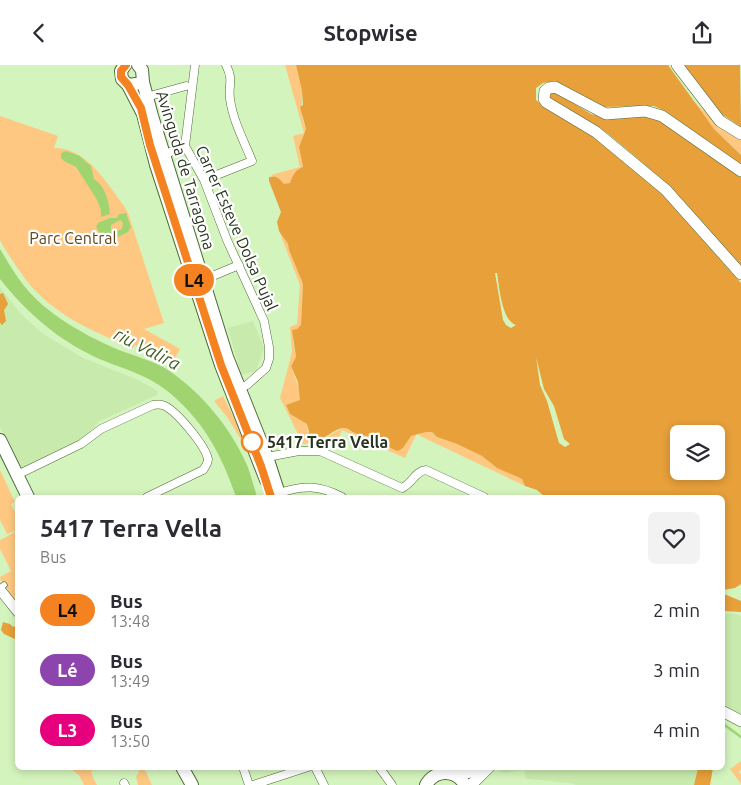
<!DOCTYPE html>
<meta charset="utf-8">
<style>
:root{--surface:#fff;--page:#f2f2f3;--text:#2b2b33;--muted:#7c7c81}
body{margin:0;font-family:Ubuntu,sans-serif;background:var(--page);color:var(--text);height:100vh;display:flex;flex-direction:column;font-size:19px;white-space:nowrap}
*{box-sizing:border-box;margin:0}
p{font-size:16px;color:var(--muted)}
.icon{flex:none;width:28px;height:28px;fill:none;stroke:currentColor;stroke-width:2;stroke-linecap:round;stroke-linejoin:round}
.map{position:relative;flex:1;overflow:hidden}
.details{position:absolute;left:15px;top:430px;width:710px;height:275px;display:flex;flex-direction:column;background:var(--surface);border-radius:8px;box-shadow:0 2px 8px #0003}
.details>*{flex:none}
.badge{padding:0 10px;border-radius:16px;font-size:18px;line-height:32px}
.fabs{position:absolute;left:670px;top:360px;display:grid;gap:10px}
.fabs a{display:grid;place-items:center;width:55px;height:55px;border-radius:8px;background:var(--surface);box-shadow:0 2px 8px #0003;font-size:25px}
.map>.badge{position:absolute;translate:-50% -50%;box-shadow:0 0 0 2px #fff}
.round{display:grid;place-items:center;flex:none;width:52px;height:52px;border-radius:8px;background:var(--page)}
.summary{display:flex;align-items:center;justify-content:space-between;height:85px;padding:0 25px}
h1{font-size:24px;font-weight:700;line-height:38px}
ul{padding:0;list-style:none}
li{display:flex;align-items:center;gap:15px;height:60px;padding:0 25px}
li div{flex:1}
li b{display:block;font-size:19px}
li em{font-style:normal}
li .badge{min-width:55px;font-weight:700;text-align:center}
header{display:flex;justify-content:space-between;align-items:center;height:65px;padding:0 25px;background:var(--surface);font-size:22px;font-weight:700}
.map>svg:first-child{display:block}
</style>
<header><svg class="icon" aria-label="back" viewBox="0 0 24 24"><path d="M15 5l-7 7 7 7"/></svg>Stopwise<svg class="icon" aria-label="share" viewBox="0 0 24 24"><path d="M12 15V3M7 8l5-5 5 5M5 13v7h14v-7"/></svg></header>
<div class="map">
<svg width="741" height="720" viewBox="0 0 741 720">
<rect width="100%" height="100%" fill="#d4f4bd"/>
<path fill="#c8eaad" d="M0,222L21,249L42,268L83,293L136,314L158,326L157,330L100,356L80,376L21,405L0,362Z
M253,256L264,283L256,306L241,310L228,263Z
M733,548L741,551V649L723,641V549Z
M497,702L698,703L694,720H576L571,718L526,714L524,705L503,708L496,704Z"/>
<path fill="#fec882" d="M285,0H296L302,26V52L306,64L299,82L303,103L290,118L283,120L271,110L300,102L293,71L304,68Z
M692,35L718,59L741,74V90L714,64Z
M0,51L58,71L54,83C86,82 107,118 124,141L128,148L164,258L144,264L180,284L172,299L135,280L133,283C100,269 66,256 40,230C25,217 14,197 3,181L0,175Z
M279,166L288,179L289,185L303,219L301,260L297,265H293V277L296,292L291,301L300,326V336L286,340L290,349L307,359L308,376L327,372L342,363H345L354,368L375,373L394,385L403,383L411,371L416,370L405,393L342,365L335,380L327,377L303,379L280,333L292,287L290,262L297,259L300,220Z
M223,331L246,376L248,386L227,352L214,336Z
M423,367H432L437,372L457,379L482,391L497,403L522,414L525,421L418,370Z
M0,405L15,437L11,439L14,446L16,445L17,449V465L7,469L0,455Z
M17,466V537L0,514V512L11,506L0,484V475Z
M741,696V705L739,707L741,709V719L730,704Z
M70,703H102L91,706L93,713L97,720H84L79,710Z
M138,703H144L152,720H138L136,711L139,708Z"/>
<path fill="#e7a03a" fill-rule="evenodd" d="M296,0H668L714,64L741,90V101L667,47L654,41L603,42L554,16L543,18L536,23V35L544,42L591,70L657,123L741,218V519L735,523L723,525L724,529L741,536V547L723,546L722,432H545L537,425L525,421L522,414L497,403L482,391L457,379L437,372L432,367H426L411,371L403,383L398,386C389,384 382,376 374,373C368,370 361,371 355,368C351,367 349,363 344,363C334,362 320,382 304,374L309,367L307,359L290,349L286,340L300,335L298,317L291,301L296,292L292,265L297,264L301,260L303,219L289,185L288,179L279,166L277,157L281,147L269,116V112C276,110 279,113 284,119L290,118C293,110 295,105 303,102L299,82L306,64L300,42L303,40L302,26ZM495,208H497C499,221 502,256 516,260L511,263L506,260L503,255ZM536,292L544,324L554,341L564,374L570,379L565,382L559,378L547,336L540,320ZM679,369H716V406H679Z
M681,0H740L741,62L720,48Z
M551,27H555L591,49L603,52L642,50L653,53L674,64L741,111V202L671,123L637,93L607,68L553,36L549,33Z
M3,228L8,239L4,245L6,256L2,260L0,258V229Z
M3,557L10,559L13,562L17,560V575L4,569L1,565Z
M698,703H713L710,720H694Z"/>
<path fill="#9fd471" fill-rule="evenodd" d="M66,86L80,91L86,97L91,101L94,114C105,121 109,136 110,149L101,152V145L96,133L76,102L64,96L61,93V88Z
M126,148L131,162L128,167L116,173L99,167L96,162L98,158L110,153H117L119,149ZM120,155L123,158L122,164L114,167L111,166V160Z
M0,184C8,197 15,210 25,222C46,248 81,268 112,282C127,289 155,296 168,305C201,327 231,363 247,400C251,410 254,422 257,432H236C222,390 202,353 166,325C146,309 120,303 97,293C57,274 28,249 0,214Z"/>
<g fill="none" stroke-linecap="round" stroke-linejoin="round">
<path stroke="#9fd471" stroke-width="2.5" d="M722,658L741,672
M508,704L514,702"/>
<g stroke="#4f6a39" stroke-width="7">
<path id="pedestrian" d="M0,523L4,520"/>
</g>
<g stroke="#4f6a39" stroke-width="9">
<path id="minor" d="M195,0L185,81L204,115L227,175L264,256L269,282V294L266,303L247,320L239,323
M146,32L186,21
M163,90L185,81
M204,115L252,96C244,76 233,56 230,34C228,19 234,16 226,0
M203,215L239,200
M267,392L299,386H320L402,423C412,419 415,406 426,405L484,432
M17,410L81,379L101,364L153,340C158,339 161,339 165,341C177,347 205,380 208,394C208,398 206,401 203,405L147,432
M279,428C304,420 319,420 342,432
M243,702L249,720
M315,702L324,720
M379,702L392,720
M124,718L125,720
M253,720L308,702"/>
</g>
<g stroke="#4f6a39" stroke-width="11">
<path id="tertiary" d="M2,527L18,547"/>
</g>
<g stroke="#4f6a39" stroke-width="12">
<path id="secondary" d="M677,0L720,56L741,69
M741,106L662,51L645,46L606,49L555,22L549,23L545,26L544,34L546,37L596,67L666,125L741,209
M722,646L741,656
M471,720L489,702"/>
</g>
<g stroke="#4f6a39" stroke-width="14">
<path id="primary" d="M0,375L28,432
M182,702L192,720"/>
</g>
<g stroke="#4f6a39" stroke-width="14">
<path id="trunk" d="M125,0L121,6L122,14L128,20L136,19
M138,0L142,5L143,17L152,51L227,292L267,392L280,432
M128,20L143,49L156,100L221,300L266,415
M450,705L468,707L482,702
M426,720C435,704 456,704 465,720"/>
</g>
<use href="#pedestrian" stroke="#fff" stroke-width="5.5"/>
<use href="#minor" stroke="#fff" stroke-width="8"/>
<use href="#tertiary" stroke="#fff" stroke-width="10"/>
<use href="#secondary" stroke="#fff" stroke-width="11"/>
<use href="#primary" stroke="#fff" stroke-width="12"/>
<use href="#trunk" stroke="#fff" stroke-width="12"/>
</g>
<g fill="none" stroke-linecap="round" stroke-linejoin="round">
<g stroke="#fff" stroke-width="11">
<path id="line" d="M126,0L121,6V12L128,20L141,43L150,80L221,300L261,401L271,432"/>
</g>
<use href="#line" stroke="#f58220" stroke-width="8"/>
</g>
<circle fill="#fff" stroke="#f58220" stroke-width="2.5" cx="252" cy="377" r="10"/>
<g text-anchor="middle" stroke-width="4.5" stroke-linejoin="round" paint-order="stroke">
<g font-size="16" fill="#28341f" stroke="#fff">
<text transform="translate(186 105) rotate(73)" y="6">Avinguda de Tarragona</text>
<text transform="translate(237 163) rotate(66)" y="6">Carrer Esteve Dolsa Pujal</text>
</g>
<g font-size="16" fill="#62451d" stroke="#fff">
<text x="73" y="179">Parc Central</text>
</g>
<g font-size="16" font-weight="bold" fill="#28341f" stroke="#fff" text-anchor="start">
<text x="267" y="383">5417 Terra Vella</text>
</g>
<g font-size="18" font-style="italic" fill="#3e5f1c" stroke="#fff">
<text transform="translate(147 284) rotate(27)" y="6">riu Valira</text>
</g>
</g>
</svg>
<div class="fabs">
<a><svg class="icon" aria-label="layers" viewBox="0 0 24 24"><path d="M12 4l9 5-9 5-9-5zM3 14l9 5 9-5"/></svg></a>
</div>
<b class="badge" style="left:194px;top:215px;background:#f58220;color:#111">L4</b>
<section class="details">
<div class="summary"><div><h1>5417 Terra Vella</h1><p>Bus</p></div><a class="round"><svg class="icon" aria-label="heart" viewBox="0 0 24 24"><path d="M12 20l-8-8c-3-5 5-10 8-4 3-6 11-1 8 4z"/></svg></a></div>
<ul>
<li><span class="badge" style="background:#f58220;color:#111">L4</span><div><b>Bus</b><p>13:48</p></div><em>2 min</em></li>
<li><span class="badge" style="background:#8e44ad;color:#fff">Lé</span><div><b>Bus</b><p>13:49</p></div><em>3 min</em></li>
<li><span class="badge" style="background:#e6007e;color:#fff">L3</span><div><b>Bus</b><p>13:50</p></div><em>4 min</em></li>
</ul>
</section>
</div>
